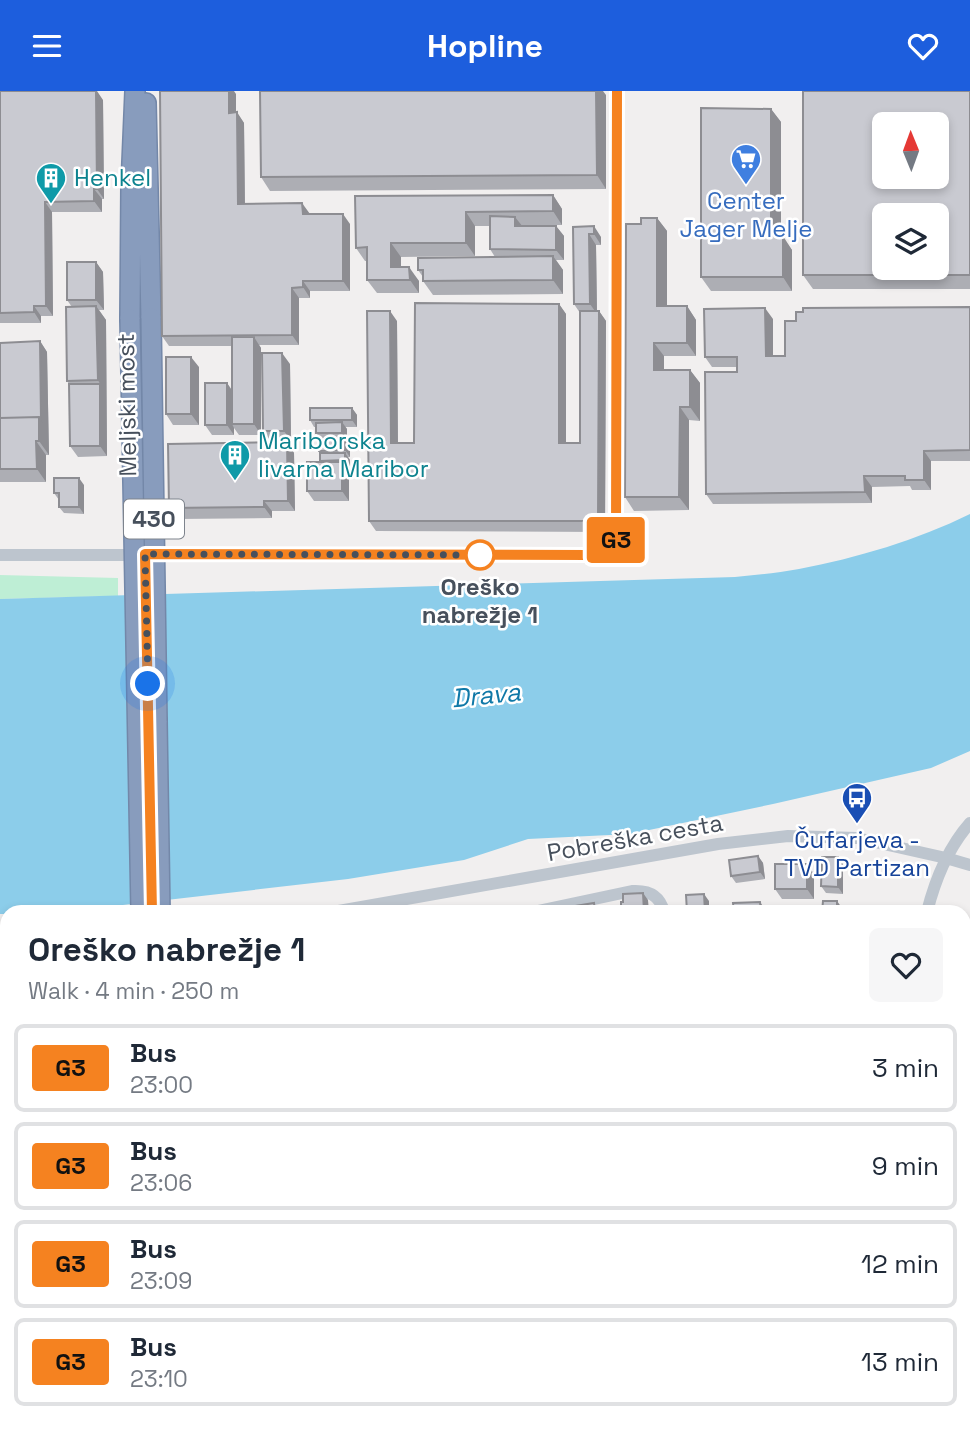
<!DOCTYPE html>
<meta charset="utf-8">
<style>
:root{--surface:#fff;--page:#f6f6f7;--text:#1f2937;--muted:#747a83;--line:#e0e1e3;--accent:#1d5edd}
body{margin:0;font-family:"Space Grotesk",sans-serif;background:var(--page);color:var(--text);height:100vh;display:flex;flex-direction:column;font-size:26px;white-space:nowrap}
*{box-sizing:border-box;margin:0}
p{font-size:23px;color:var(--muted)}
.icon{flex:none;width:38px;height:38px;fill:none;stroke:currentColor;stroke-width:2;stroke-linecap:round;stroke-linejoin:round}
.map{position:relative;flex:1;overflow:hidden}
.drawer{position:absolute;left:0px;top:814px;width:971px;height:527px;display:flex;flex-direction:column;background:var(--surface);border-radius:21px 21px 0 0;box-shadow:0 4px 10px #0003}
.drawer>*{flex:none}
.badge{padding:0 14px;border-radius:5px;font-size:24px;line-height:46px}
.needle{width:46px;rotate:359deg}
.buttons{position:absolute;left:872px;top:21px;display:grid;gap:14px}
.buttons a{display:grid;place-items:center;width:77px;height:77px;border-radius:10px;background:var(--surface);box-shadow:0 4px 10px #0003;font-size:35px}
.you{position:absolute;width:35px;height:35px;margin:-18px;border:5px solid #fff;border-radius:50%;background:#1a73e8;box-shadow:0 0 0 10px #1a73e833}
.map>.badge{position:absolute;translate:-50% -50%;box-shadow:0 0 0 4px #fff}
.round{display:grid;place-items:center;flex:none;width:74px;height:74px;border-radius:10px;background:var(--page)}
.overview{display:flex;align-items:center;justify-content:space-between;height:119px;padding:0 28px}
h1{font-size:33px;font-weight:800;line-height:52px}
ul{padding:0;list-style:none}
li{display:flex;align-items:center;gap:21px;height:88px;margin:0 14px 10px;padding:0 14px;border:4px solid var(--line);border-radius:10px}
li div{flex:1}
li b{display:block;font-size:26px}
li em{font-style:normal}
li .badge{min-width:77px;font-weight:700;text-align:center}
header{display:flex;justify-content:space-between;align-items:center;height:91px;padding:0 28px;background:var(--accent);color:#fff;font-size:32px;font-weight:800}
.map>svg:first-child{display:block}
</style>
<header><svg class="icon" aria-label="menu" viewBox="0 0 24 24"><path d="M4 6h16M4 12h16M4 18h16"/></svg>Hopline<svg class="icon" aria-label="heart" viewBox="0 0 24 24"><path d="M12 20l-8-8c-3-5 5-10 8-4 3-6 11-1 8 4z"/></svg></header>
<div class="map">
<svg width="970" height="1340" viewBox="0 0 970 1340">
<rect width="100%" height="100%" fill="#f1efef"/>
<path fill="#beeed5" d="M0,484L118,487V505L0,508Z"/>
<path fill="#8ccdea" d="M970,423V660L931,677L773,713L630,743L528,748L464,769L348,788L123,814L33,821H7V823H0V508L735,486C756,484 778,482 799,478C857,467 917,449 970,423Z"/>
<g fill="none" stroke-linecap="round" stroke-linejoin="round">
<path stroke="#cfcfd2" stroke-width="19" stroke-dasharray="19 10" stroke-linecap="butt" d="M169,1334L170,1340
M188,1334L189,1340"/>
<g stroke="#7387a8" stroke-width="22">
<path id="highway" d="M146,12L151,227
M130,228L131,95L135,0
M157,630L160,821"/>
</g>
<path stroke="#bdc5ce" stroke-width="12" d="M145,463L146,516
M0,464H590C608,462 616,459 617,439V0
M333,821L718,753L788,745L857,747L946,767L970,774
M533,821L632,800C648,799 660,804 664,821
M927,821C935,789 948,757 970,732
M964,856H970
M0,871L7,870
M0,1037L7,1048
M0,1320H7
M239,1334L266,1340
M562,1334L577,1340
M141,1340L142,1334
M294,1340L297,1334
M764,1340L768,1334"/>
<use href="#highway" stroke="#889cbd" stroke-width="19"/>
<g stroke="#7387a8" stroke-width="22" stroke-linecap="butt">
<path id="highway-bridge" d="M151,227L157,630
M130,228L141,821"/>
</g>
<use href="#highway-bridge" stroke="#889cbd" stroke-width="19"/>
</g>
<path fill="#adaeb4" d="M0,0L103,9L104,108H102V121H52L53,225H41V232H0Z
M970,0V198H813L803,184Z
M236,3V21L244,32L245,113L310,123L350,133V200H310V207H299V254H259L261,257V344H239L234,337V344H212L205,334L227,292L232,299V255H169L162,245Z
M606,4V98L270,100L261,86Z
M771,18L781,31V145L792,159V200H711L701,186Z
M553,104L562,118V134H522L556,135L564,145V169H556L563,179V203L433,204L423,190V186L418,179L495,166L490,158V135H475V165L401,166V176L419,190V202H377L367,189V170H365L356,157L355,105Z
M657,127L667,140V215H687L696,229V265H664V279H690L700,292V330L689,329V419L634,420L625,406L641,133Z
M573,136L601,146V154H596L597,220H599L606,230L605,441L376,440L369,430L397,230L398,352H414L559,213L566,223V352H580V222L574,213Z
M96,171L103,181L104,219H99L106,229L107,365L78,366L70,355L69,293L67,290L72,216L67,209Z
M970,216V370H931V399H912L910,395L872,396V412L713,413L706,403L737,281V276H712L705,266L773,228V265H785L796,230Z
M40,250L47,261L49,364H46V391H0V252Z
M290,273L291,350H270L263,340Z
M199,276V334H173L166,323Z
M352,317L357,324V336H345L347,338V349H345L350,356V366H348L350,369V376H345L349,381V410H314L307,400L321,371L320,370V362L319,360L321,349L316,342V336H314L310,329Z
M287,351L294,362L295,420H272V427L177,428L169,417Z
M84,394V423L64,422L59,416V409L54,402Z
M758,765L763,772L765,788L736,792L731,785Z
M843,773V803L826,802L821,795Z
M814,783V808H782L775,798Z
M964,870L970,871V915L964,914Z
M964,1057L970,1060V1088L967,1087L964,1092Z
M0,1208H7V1239H0Z
M453,1334H490L491,1340H457Z
M578,1334H611L625,1340H593Z
M611,1334H692L689,1340H626Z"/>
<path fill="#8d8d92" d="M96,0H97L103,9L104,108L97,98Z
M229,0H234L236,3V32L229,22Z
M596,0H603L606,4V98L597,84Z
M771,18L781,31V159L771,145Z
M237,21L244,32L245,123L238,113Z
M94,98L102,108V121L94,110Z
M553,104L562,118V134L553,120Z
M45,111L52,121L53,225L46,215Z
M302,112L310,123V134L303,123Z
M466,121L475,135V165L466,152Z
M343,123L350,133V200L343,190Z
M515,126L523,136L515,135Z
M657,127L667,140V229L657,215Z
M556,135L564,145V169L556,159Z
M594,135L601,146V154L594,143Z
M589,143L596,154L597,223L590,213Z
M783,145L792,159V200L783,186Z
M391,152L401,166V189L391,176Z
M553,165L563,179V203L553,189Z
M96,171L103,181L104,219L96,209Z
M409,176L419,190V202L410,189Z
M303,190L310,200V207L303,196Z
M292,197L299,207V254L292,244Z
M559,213L566,223V363L559,352Z
M34,215L41,225V232L34,221Z
M96,215L106,229L107,365L100,355V293L98,289Z
M687,215L696,229V265L687,252Z
M765,217L773,228V275L766,265Z
M390,220L397,230L398,362L391,352Z
M599,220L606,230L605,441L598,430Z
M254,246L261,257V344L254,333Z
M40,250L47,261L49,364L39,350Z
M654,252L664,265V292L654,279Z
M282,262L290,273L291,350L284,340Z
M191,266L199,276V334L191,323Z
M690,279L700,292V330L690,316Z
M227,292L234,303L232,333L234,337V344L227,334Z
M680,316L689,329V419L679,406Z
M352,317L357,324V336L352,329Z
M342,331L347,338V349L342,342Z
M345,349L350,356V366L345,359Z
M36,350L46,364V391L37,378Z
M287,351L294,362L295,420L288,410Z
M924,360L931,370V399L924,389Z
M345,362L350,369V376L345,369Z
M342,371L349,381V410L342,400Z
M864,385L872,396V412L865,401Z
M79,387L84,394V423L79,416Z
M264,410L272,420V427L264,416Z
M758,765L763,772L765,788L760,781Z
M838,766L843,773V803L838,796Z
M807,773L814,783V808L807,798Z
M643,802L648,809L649,821H644Z
M704,803L709,810V821H705Z
M837,810L842,817V821H837Z
M760,811L767,821H761Z
M970,883V913L967,908Z
M967,1005L969,1009L965,1020L964,1012Z
M969,1030L970,1044L964,1054V1039Z
M970,1067V1087L964,1079Z
M964,1082L967,1087L964,1092Z
M0,1330L7,1340H0Z
M38,1334H46L50,1340H37Z
M100,1334H110L115,1340H100Z
M334,1334H341L339,1340H331Z
M481,1334H490L491,1340H485Z
M538,1334H546L551,1340H538Z
M680,1334H692L689,1340H677Z"/>
<path fill="#c9cad1" stroke="#8d8d92" stroke-width="2" fill-rule="evenodd" d="M0,0H96L97,98H94V110L45,111L46,215H34V221L0,222Z
M160,0H229V22L237,21L238,113L302,112L303,123H343V190H303V196L292,197V244L162,245Z
M260,0H596L597,84L261,86Z
M803,0H970V184H803ZM884,33H936V86H884ZM884,124H936V177H884Z
M701,17L771,18V145H783V186H701Z
M553,104V120L466,121V152H391V176H409L410,189H367V156L356,157L355,105Z
M490,125L515,126V135H556V159L490,158Z
M641,127H657V215H687V252H654V279H690V316H680L679,406H625L626,133H641Z
M594,135V143H589L590,213H574L573,136Z
M553,165V189L423,190V179H418V167Z
M67,171H96V209H67Z
M415,212L559,213V352H580V220H599L598,430H369L367,220H390L391,352H414Z
M96,215L98,289L67,290L66,216Z
M970,216V359L924,360V389H905V385H864L865,401L706,403L705,281H737V266H705L704,218L765,217L766,265H785V230H796V221H803V217Z
M232,246H254V333H232Z
M40,250L41,329L39,326L0,327V252Z
M262,262H282L284,340H263Z
M166,266H191V323H166Z
M205,292H227V334H205Z
M69,293H100V355H70Z
M310,317H352V329H310Z
M39,326V350H36L37,378H0V327Z
M342,331V342H316V332Z
M319,349H345V359L319,360Z
M287,351L288,410H264V416L169,417L168,353Z
M320,362H345V369L320,370Z
M307,371H342V400H307Z
M54,387H79V416H59V402H54Z
M758,765L760,781L731,785L729,769Z
M822,766H838V796L821,795Z
M775,773H807V798H775Z
M643,802L644,821H621V811H623V803Z
M704,803L705,821H687L686,804Z
M823,810H837V821H822Z
M760,811L761,821H734L733,812Z
M594,812L595,821H544V820Z
M881,815H888V821H881Z
M964,870L970,871V883L967,908L964,907Z
M970,983V1002L964,1000Z
M964,1027L969,1030L964,1039Z
M964,1057L970,1060V1067L964,1078Z
M7,1104V1125L0,1116V1110Z
M0,1208H7V1232H0Z
M13,1334H38L37,1340H13Z
M76,1334H100V1340H75Z
M301,1334H334L331,1340H306L300,1337Z
M342,1334H396L402,1336L400,1340H365L355,1335L353,1340H339Z
M510,1334H538V1340H510Z
M584,1334H611L625,1340H598Z
M627,1334H680L677,1340H642Z"/>
<g fill="none" stroke-linecap="round" stroke-linejoin="round">
<g stroke="#fff" stroke-width="16">
<path id="line" d="M152,821L145,463L590,464L607,461L616,449L617,0"/>
</g>
<use href="#line" stroke="#f58220" stroke-width="10"/>
<path stroke="#47505c" stroke-width="7" stroke-dasharray="0 12.6" d="M148,593L145,463L488,464H480"/>
</g>
<defs>
<g id="supermarket-pin" transform="scale(1.575)"><path d="M0 17L-7.5 6A9.5 9.5 0 1 1 7.5 6Z" fill="#3f7fe0" stroke="#fff"/><path d="M-6-5.5h2.5l.6 2H6L4.5 2H-2.5L-4.4-4H-6ZM-1.5 3.2a1.3 1.3 0 1 0 .1 0ZM3 3.2a1.3 1.3 0 1 0 .1 0Z" fill="#fff"/></g>
<g id="building-pin" transform="scale(1.575)"><path d="M0 17L-7.5 6A9.5 9.5 0 1 1 7.5 6Z" fill="#0f9aa8" stroke="#fff"/><path d="M-4-6H4V6H1V3H-1V6H-4ZM-2.5-4.3h1.7v1.8h-1.7ZM.8-4.3h1.7v1.8H.8ZM-2.5-1h1.7V.8h-1.7ZM.8-1h1.7V.8H.8Z" fill="#fff"/></g>
<g id="bus-pin" transform="scale(1.575)"><path d="M0 17L-7.5 6A9.5 9.5 0 1 1 7.5 6Z" fill="#1a4fb4" stroke="#fff"/><path d="M-5-6H5V4H4V6H2V4H-2V6H-4V4H-5ZM-3.5-4V0h7V-4ZM-3.5 1.2v1.5H-2V1.2ZM2 1.2v1.5H3.5V1.2Z" fill="#fff"/></g>
</defs>
<g fill-rule="evenodd">
<use href="#supermarket-pin" x="746" y="68"/>
<use href="#building-pin" x="51" y="87"/>
<use href="#building-pin" x="235" y="364"/>
<use href="#bus-pin" x="857" y="707"/>
</g>
<circle fill="#fff" stroke="#f58220" stroke-width="3.5" cx="480" cy="464" r="14"/>
<g text-anchor="middle" stroke-width="5" stroke-linejoin="round" paint-order="stroke">
<rect fill="#fff" stroke="#7e848d" stroke-width="2" x="124" y="408.5" width="60" height="39" rx="5"/>
<g font-size="23" font-weight="bold" fill="#47505c">
<text x="154" y="436">430</text>
</g>
<g font-size="24" fill="#0d838f" stroke="#fff" text-anchor="start">
<text x="74" y="95">Henkel</text>
<text x="258" y="358">Mariborska<tspan x="258" dy="28">livarna Maribor</tspan></text>
</g>
<g font-size="24" fill="#366cbe" stroke="#fff">
<text x="746" y="118">Center<tspan x="746" dy="28">Jager Melje</tspan></text>
</g>
<g font-size="24" fill="#47505c" stroke="#fff">
<text transform="translate(127 314) rotate(-91)" y="8">Meljski most</text>
<text transform="translate(635 747) rotate(-10)" y="8">Pobreška cesta</text>
</g>
<g font-size="24" font-weight="bold" fill="#47505c" stroke="#fff">
<text x="480" y="504">Oreško<tspan x="480" dy="28">nabrežje 1</tspan></text>
</g>
<g font-size="24" fill="#164399" stroke="#fff">
<text x="857" y="757">Čufarjeva -<tspan x="857" dy="28">TVD Partizan</tspan></text>
</g>
<g font-size="26" font-style="italic" fill="#0f78a7" stroke="#fff">
<text transform="translate(486 604) rotate(-6)" y="9">Drava</text>
</g>
</g>
</svg>
<div class="buttons">
<a><svg class="needle" viewBox="-14 -14 28 28"><path d="M0-13l5 13h-10z" fill="#e53935"/><path d="M0 13l5-13h-10z" fill="#747a83"/></svg></a>
<a><svg class="icon" aria-label="layers" viewBox="0 0 24 24"><path d="M12 4l9 5-9 5-9-5zM3 14l9 5 9-5"/></svg></a>
</div>
<div class="you" style="left:148px;top:593px"></div>
<b class="badge" style="left:616px;top:449px;background:#f58220;color:#111">G3</b>
<section class="drawer">
<div class="overview"><div><h1>Oreško nabrežje 1</h1><p>Walk · 4 min · 250 m</p></div><a class="round"><svg class="icon" aria-label="heart" viewBox="0 0 24 24"><path d="M12 20l-8-8c-3-5 5-10 8-4 3-6 11-1 8 4z"/></svg></a></div>
<ul>
<li><span class="badge" style="background:#f58220;color:#111">G3</span><div><b>Bus</b><p>23:00</p></div><em>3 min</em></li>
<li><span class="badge" style="background:#f58220;color:#111">G3</span><div><b>Bus</b><p>23:06</p></div><em>9 min</em></li>
<li><span class="badge" style="background:#f58220;color:#111">G3</span><div><b>Bus</b><p>23:09</p></div><em>12 min</em></li>
<li><span class="badge" style="background:#f58220;color:#111">G3</span><div><b>Bus</b><p>23:10</p></div><em>13 min</em></li>
</ul>
</section>
</div>
